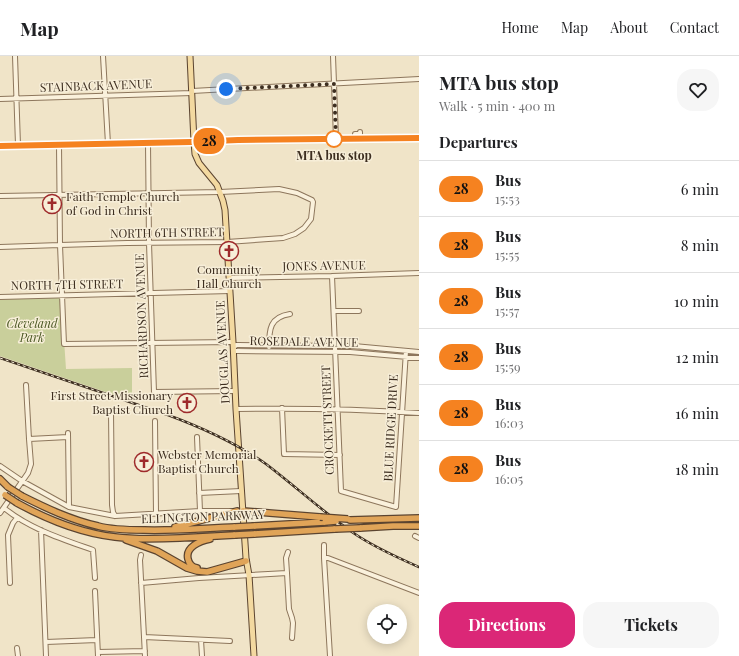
<!DOCTYPE html>
<meta charset="utf-8">
<style>
:root{--surface:#fff;--page:#f6f6f6;--text:#202124;--muted:#757577;--line:#e0e0e0;--accent:#db2777}
body{margin:0;font-family:"Playfair Display",serif;background:var(--page);color:var(--text);height:100vh;display:flex;flex-direction:column;font-size:15px;white-space:nowrap}
*{box-sizing:border-box;margin:0}
p{font-size:13px;color:var(--muted)}
.icon{flex:none;width:22px;height:22px;fill:none;stroke:currentColor;stroke-width:2;stroke-linecap:round;stroke-linejoin:round}
.map{position:relative;flex:1;overflow:hidden}
.drawer{display:flex;flex-direction:column;background:var(--surface);width:320px}
.drawer>*{flex:none}
.badge{padding:0 8px;border-radius:13px;font-size:14px;line-height:26px}
.controls{position:absolute;left:367px;top:548px;display:grid;gap:8px}
.controls a{display:grid;place-items:center;width:40px;height:40px;border-radius:50%;background:var(--surface);box-shadow:0 2px 10px #0003;font-size:20px}
.you{position:absolute;width:20px;height:20px;margin:-10px;border:3px solid #fff;border-radius:50%;background:#1a73e8;box-shadow:0 0 0 6px #1a73e833}
.map>.badge{position:absolute;translate:-50% -50%;box-shadow:0 0 0 2px #fff}
h2{padding:0 20px;font-size:15px;line-height:36px}
.round{display:grid;place-items:center;flex:none;width:42px;height:42px;border-radius:16px;background:var(--page)}
.summary{display:flex;align-items:center;justify-content:space-between;height:68px;padding:0 20px}
h1{font-size:19px;font-weight:700;line-height:30px}
.primary-button{display:flex;gap:8px;margin-top:auto;padding:8px 20px}
.primary-button a{flex:1;height:46px;border-radius:16px;background:var(--accent);color:#fff;font-size:16px;font-weight:700;line-height:46px;text-align:center}
.primary-button a+a{background:var(--page);color:var(--text)}
ul{padding:0;list-style:none}
li{display:flex;align-items:center;gap:12px;height:56px;padding:0 20px;border-top:1px solid var(--line)}
li div{flex:1}
li b{display:block;font-size:15px}
li em{font-style:normal}
li .badge{min-width:44px;font-weight:700;text-align:center}
header{display:flex;align-items:center;gap:24px;box-sizing:border-box;height:56px;padding:0 20px;background:var(--surface);border-bottom:1px solid var(--line)}
header strong{font-size:19px}
nav{display:flex;gap:22px;margin-inline-start:auto;font-size:14px}
main{display:flex;flex:1;min-height:0}
.map>svg:first-child{display:block}
</style>
<header>
<strong>Map</strong>
<nav><a>Home</a><a>Map</a><a>About</a><a>Contact</a></nav>
</header>
<main>
<div class="map">
<svg width="419" height="600" viewBox="0 0 419 600">
<rect width="100%" height="100%" fill="#f0e4c8"/>
<path fill="#c9cf9b" d="M61,240L66,313L132,312V345L0,300V241Z"/>
<g fill="none" stroke-linecap="round" stroke-linejoin="round">
<g stroke="#8d765c" stroke-width="6">
<path id="minor" d="M15,0L18,89
M103,0L108,88
M333,0L336,83
M192,35L419,23
M0,43L192,37
M355,83V78H360V76
M148,87L149,187L154,336L235,335
M59,89L60,189L64,288L233,286
M0,90L194,86L245,84L419,82
M0,140L220,136L279,133L297,137L312,144L313,146L311,163L304,172L295,178L283,182L227,186L127,187L60,189L0,191
M332,220L341,435L396,451L406,295
M229,222L332,220L419,217
M0,241L230,235
M334,255H359
M269,291C269,273 270,261 290,258
M419,296L354,290L238,289H236L233,293L235,295H237L350,296L419,302
M282,352L284,398L340,399
M236,353C297,352 358,353 419,357
M111,356L112,449L113,456L115,460
M155,365L156,457
M68,377L69,451
M197,381L200,455
M29,383L68,381
M0,410L22,425L69,451L115,460L200,455H231
M199,437L241,435
M4,452C30,473 62,483 93,494L95,522
M0,457L28,417L31,408L29,383L26,329
M41,474L46,600
M415,480L419,482
M324,489V502
M288,496L286,502L287,517L289,553L292,562L293,567L292,582
M141,499L140,504L145,600
M10,527L8,479L13,467L17,462
M141,527L199,522L287,517
M95,535L98,600
M144,581L230,585
M201,584L202,600
M46,586L97,584
M17,592L18,600
M98,596L145,595
M330,600L324,502H328L419,537"/>
</g>
<g stroke="#5b4430" stroke-width="7">
<path id="major" d="M190,0L194,86L195,98L199,107L217,129L223,145L225,154L233,286L236,353L246,502L249,519L254,600"/>
</g>
<g stroke="#5b4430" stroke-width="8">
<path id="highway" d="M0,423L8,431
M22,440C46,452 71,464 98,470C113,474 129,474 144,474C174,475 205,472 235,471
M17,447C48,464 80,477 115,481C137,484 159,483 180,482C198,481 217,480 235,479
M243,455L320,461
M350,464L419,462
M254,470L325,466
M175,471L237,455
M360,472L393,470H419
M254,478L335,473
M126,484L157,495L187,512L197,515L207,516L246,505
M197,512C192,511 189,508 188,503C185,491 200,485 210,483"/>
</g>
<use href="#minor" stroke="#faf1dc" stroke-width="4"/>
<use href="#major" stroke="#f3d9a0" stroke-width="5"/>
<use href="#highway" stroke="#e0a458" stroke-width="5.5"/>
<g stroke="#3d2e20" stroke-width="2.5">
<path id="rail" d="M0,302L168,359C203,372 236,387 266,408C295,430 322,455 352,476C372,490 396,501 419,511"/>
</g>
<use href="#rail" stroke="#f7eed8" stroke-width="1" stroke-dasharray="3" stroke-linecap="butt"/>
<g stroke="#5b4430" stroke-width="8" stroke-linecap="butt">
<path id="highway-bridge" d="M8,431L22,440
M5,439L17,447
M320,461L348,463
M325,466L336,465
M235,471L254,470
M335,473L360,472
M235,479L254,478"/>
</g>
<use href="#highway-bridge" stroke="#e0a458" stroke-width="5.5"/>
</g>
<g fill="none" stroke-linecap="round" stroke-linejoin="round">
<g stroke="#fff" stroke-width="9">
<path id="line" d="M0,90L191,86L238,84L419,82"/>
</g>
<use href="#line" stroke="#f58220" stroke-width="6"/>
<path stroke="#3d2e20" stroke-width="4" stroke-dasharray="0 7.2" d="M226,33L334,28L336,83H334"/>
</g>
<defs>
<g id="church-ring" transform="scale(1)"><circle r="9.5" fill="#f7eed8" stroke="#9e2a2b" stroke-width="1.5"/><path d="M-1.2-6h2.4v3.5h3.3v2.4h-3.3V6h-2.4V-.1h-3.3v-2.4h3.3Z" fill="#9e2a2b"/></g>
</defs>
<g fill-rule="evenodd">
<use href="#church-ring" x="52" y="148"/>
<use href="#church-ring" x="229" y="195"/>
<use href="#church-ring" x="187" y="347"/>
<use href="#church-ring" x="144" y="406"/>
</g>
<circle fill="#fff" stroke="#f58220" stroke-width="2" cx="334" cy="83" r="8"/>
<g text-anchor="middle" stroke-width="3" stroke-linejoin="round" paint-order="stroke">
<g font-size="12" fill="#3d2e20" stroke="#f7eed8">
<text transform="translate(96 30) rotate(-2)" y="4">STAINBACK AVENUE</text>
<text transform="translate(167 177) rotate(-1)" y="4">NORTH 6TH STREET</text>
<text transform="translate(324 210) rotate(-1)" y="4">JONES AVENUE</text>
<text transform="translate(67 229) rotate(-1)" y="4">NORTH 7TH STREET</text>
<text transform="translate(142 260) rotate(-92)" y="4">RICHARDSON AVENUE</text>
<text transform="translate(304 286) rotate(1)" y="4">ROSEDALE AVENUE</text>
<text transform="translate(223 296) rotate(-93)" y="4">DOUGLAS AVENUE</text>
<text transform="translate(328 364) rotate(-92)" y="4">CROCKETT STREET</text>
<text transform="translate(391 372) rotate(-87)" y="4">BLUE RIDGE DRIVE</text>
<text transform="translate(203 461) rotate(-2)" y="4">ELLINGTON PARKWAY</text>
</g>
<g font-size="12" font-weight="bold" fill="#3d2e20" stroke="#f7eed8">
<text x="334" y="104">MTA bus stop</text>
</g>
<g font-size="12" fill="#3d2e20" stroke="#f7eed8" text-anchor="start">
<text x="66" y="145">Faith Temple Church<tspan x="66" dy="14">of God in Christ</tspan></text>
<text x="229" y="218" text-anchor="middle">Community<tspan x="229" dy="14">Hall Church</tspan></text>
<text x="173" y="344" text-anchor="end">First Street Missionary<tspan x="173" dy="14">Baptist Church</tspan></text>
<text x="158" y="403">Webster Memorial<tspan x="158" dy="14">Baptist Church</tspan></text>
</g>
<g font-size="12" font-style="italic" fill="#4d5a26" stroke="#f7eed8">
<text x="32" y="272">Cleveland<tspan x="32" dy="14">Park</tspan></text>
</g>
</g>
</svg>
<div class="controls">
<a><svg class="icon" aria-label="locate" viewBox="0 0 24 24"><circle cx="12" cy="12" r="6"/><path d="M12 2v4M12 18v4M2 12h4M18 12h4"/></svg></a>
</div>
<div class="you" style="left:226px;top:33px"></div>
<b class="badge" style="left:209px;top:85px;background:#f58220;color:#111">28</b>
</div>
<section class="drawer">
<div class="summary"><div><h1>MTA bus stop</h1><p>Walk · 5 min · 400 m</p></div><a class="round"><svg class="icon" aria-label="heart" viewBox="0 0 24 24"><path d="M12 20l-8-8c-3-5 5-10 8-4 3-6 11-1 8 4z"/></svg></a></div>
<h2>Departures</h2>
<ul>
<li><span class="badge" style="background:#f58220;color:#111">28</span><div><b>Bus</b><p>15:53</p></div><em>6 min</em></li>
<li><span class="badge" style="background:#f58220;color:#111">28</span><div><b>Bus</b><p>15:55</p></div><em>8 min</em></li>
<li><span class="badge" style="background:#f58220;color:#111">28</span><div><b>Bus</b><p>15:57</p></div><em>10 min</em></li>
<li><span class="badge" style="background:#f58220;color:#111">28</span><div><b>Bus</b><p>15:59</p></div><em>12 min</em></li>
<li><span class="badge" style="background:#f58220;color:#111">28</span><div><b>Bus</b><p>16:03</p></div><em>16 min</em></li>
<li><span class="badge" style="background:#f58220;color:#111">28</span><div><b>Bus</b><p>16:05</p></div><em>18 min</em></li>
</ul>
<div class="primary-button"><a>Directions</a><a>Tickets</a></div>
</section>
</main>
